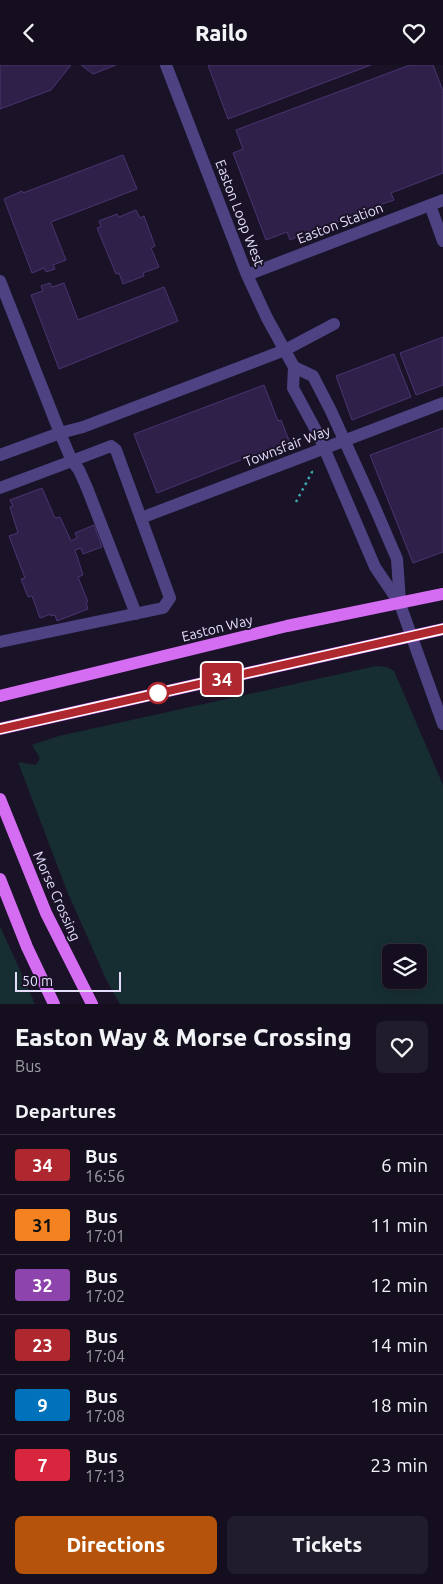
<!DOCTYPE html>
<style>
:root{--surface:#140e1e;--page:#211c2b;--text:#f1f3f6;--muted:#9d9ca4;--line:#332e3c;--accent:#b45309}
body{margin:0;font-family:Ubuntu,sans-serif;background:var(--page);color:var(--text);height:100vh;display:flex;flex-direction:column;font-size:19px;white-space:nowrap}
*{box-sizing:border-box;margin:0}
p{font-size:16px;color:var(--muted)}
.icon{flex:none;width:28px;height:28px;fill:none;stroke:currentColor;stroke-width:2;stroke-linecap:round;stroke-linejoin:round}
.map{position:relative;height:939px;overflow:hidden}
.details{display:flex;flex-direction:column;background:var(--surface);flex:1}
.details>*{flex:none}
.badge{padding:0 10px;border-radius:4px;font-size:18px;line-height:32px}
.buttons{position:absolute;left:382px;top:879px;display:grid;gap:10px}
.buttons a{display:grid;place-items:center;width:45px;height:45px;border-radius:8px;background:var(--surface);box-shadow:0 2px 12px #0003,0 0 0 1px var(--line);font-size:25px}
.scale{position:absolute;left:15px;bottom:12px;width:106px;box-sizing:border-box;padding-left:5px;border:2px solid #e5ddfc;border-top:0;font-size:14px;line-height:18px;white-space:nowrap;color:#e5ddfc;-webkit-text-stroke:4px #1a1328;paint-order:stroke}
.map>.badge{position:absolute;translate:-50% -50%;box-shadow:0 0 0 2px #fff}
h2{padding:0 15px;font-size:19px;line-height:45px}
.round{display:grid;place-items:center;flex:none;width:52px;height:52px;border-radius:8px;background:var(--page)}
.headline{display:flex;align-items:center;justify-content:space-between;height:85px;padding:0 15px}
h1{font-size:24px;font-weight:800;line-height:38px}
.primary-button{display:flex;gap:10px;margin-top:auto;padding:10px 15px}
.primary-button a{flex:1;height:58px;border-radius:8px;background:var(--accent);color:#fff;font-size:20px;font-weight:800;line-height:58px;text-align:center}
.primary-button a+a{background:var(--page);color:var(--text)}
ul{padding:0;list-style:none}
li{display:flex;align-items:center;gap:15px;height:60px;padding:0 15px;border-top:1px solid var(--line)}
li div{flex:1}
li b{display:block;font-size:19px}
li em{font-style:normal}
li .badge{min-width:55px;font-weight:700;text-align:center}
header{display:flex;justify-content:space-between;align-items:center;height:65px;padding:0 15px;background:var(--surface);font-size:22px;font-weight:800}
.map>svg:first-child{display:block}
</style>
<header><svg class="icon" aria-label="back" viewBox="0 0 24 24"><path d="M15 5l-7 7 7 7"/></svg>Railo<svg class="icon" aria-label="heart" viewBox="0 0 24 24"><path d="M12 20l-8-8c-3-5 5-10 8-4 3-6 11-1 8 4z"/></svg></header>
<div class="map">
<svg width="443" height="939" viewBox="0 0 443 939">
<rect width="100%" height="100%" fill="#1a1328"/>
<path fill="#162e32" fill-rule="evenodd" d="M376,601L387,602L394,606L443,720V939H120L107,916L67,826L18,697L36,700L40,693L32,680L59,671ZM391,888H419V915H391Z
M0,861L35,939H0Z"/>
<path fill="#2e2048" stroke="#4a3472" d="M0,0H71L51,25L0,44Z
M81,0H116L93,9Z
M208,0H371L228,54Z
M410,0H433L443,26V108L391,128L394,135L356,148L357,149L327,161L326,159L290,175L287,167L266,175L233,88L243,84L236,65Z
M123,90L137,124L51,157L66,195L53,200L55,204L46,207L44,203L32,208L4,134L22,126L23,128Z
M136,145L140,153L144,151L155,181L151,183L159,202L143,208L144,211L123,219L119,208L116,209L97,163L101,162L99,156L117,149L119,152Z
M50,218L52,222L64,218L78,255L164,222L178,256L59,304L31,230L43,226L41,221Z
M443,272V320L416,330L400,288Z
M394,289L411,332L352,355L336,311Z
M264,320L278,356L281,355L290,378L267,387L266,385L157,428L134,369Z
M443,363V487L413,498L370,390Z
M42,423L55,453L60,452L71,476L77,473L75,468L94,460L102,482L83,489L81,483L75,485L83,510L78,512L88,537L86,538L88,544L57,556L55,550L51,551V549L40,553L32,531L28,532L21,514L25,513L9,471L18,468L10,442L13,441L10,435Z"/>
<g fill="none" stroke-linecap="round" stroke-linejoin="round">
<path stroke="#3ba7b2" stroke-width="2.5" stroke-dasharray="2.5 4" stroke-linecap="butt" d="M296,437L312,407L310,403"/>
<path stroke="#4e4283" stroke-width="12" d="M166,0L247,210L267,253L294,302L293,323L319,371L375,502L400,539L443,659
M430,140L443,176
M247,210L443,135
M0,216L60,368L83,362L285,285L334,259
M294,302L313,311L331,346L372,436L397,494L400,537
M0,390L60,368L72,396L111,381L116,385L170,533L163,543L0,577
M0,423L72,396L79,405L87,423L136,549
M141,453L443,338"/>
<path stroke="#d56df3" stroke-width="12" d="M0,631L287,561L443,529
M0,664L443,564
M0,734L46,848L92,939
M0,814L27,882L54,939"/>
</g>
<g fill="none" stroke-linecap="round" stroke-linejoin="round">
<g stroke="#fff" stroke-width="11">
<path id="line" d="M0,664L443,564"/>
</g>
<use href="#line" stroke="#af272f" stroke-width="8"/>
</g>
<circle fill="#fff" stroke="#af272f" stroke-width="2.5" cx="158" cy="628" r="10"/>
<g text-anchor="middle" stroke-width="4" stroke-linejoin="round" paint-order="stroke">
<g font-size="14" fill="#e5ddfc" stroke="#1a1328">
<text transform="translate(240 148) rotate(69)" y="5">Easton Loop West</text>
<text transform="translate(340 158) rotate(-21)" y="5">Easton Station</text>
<text transform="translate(287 381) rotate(-21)" y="5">Townsfair Way</text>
<text transform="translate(217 563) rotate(-14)" y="5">Easton Way</text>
<text transform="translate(57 831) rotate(66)" y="5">Morse Crossing</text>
</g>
</g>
</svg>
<div class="buttons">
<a><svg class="icon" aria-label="layers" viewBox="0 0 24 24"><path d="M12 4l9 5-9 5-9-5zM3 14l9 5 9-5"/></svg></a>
</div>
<div class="scale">50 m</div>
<b class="badge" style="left:222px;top:614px;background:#af272f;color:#fff">34</b>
</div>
<section class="details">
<div class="headline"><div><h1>Easton Way &amp; Morse Crossing</h1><p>Bus</p></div><a class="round"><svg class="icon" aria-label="heart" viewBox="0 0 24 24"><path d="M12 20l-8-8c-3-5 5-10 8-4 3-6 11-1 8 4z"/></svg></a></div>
<h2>Departures</h2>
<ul>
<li><span class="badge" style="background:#af272f;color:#fff">34</span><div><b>Bus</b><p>16:56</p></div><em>6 min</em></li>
<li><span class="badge" style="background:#f58220;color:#111">31</span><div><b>Bus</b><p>17:01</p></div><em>11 min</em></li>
<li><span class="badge" style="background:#8e44ad;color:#fff">32</span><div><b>Bus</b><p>17:02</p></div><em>12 min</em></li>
<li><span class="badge" style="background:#af272f;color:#fff">23</span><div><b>Bus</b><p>17:04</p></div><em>14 min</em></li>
<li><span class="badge" style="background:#0072bc;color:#fff">9</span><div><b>Bus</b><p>17:08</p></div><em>18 min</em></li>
<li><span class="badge" style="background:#d7263d;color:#fff">7</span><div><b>Bus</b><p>17:13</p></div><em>23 min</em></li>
</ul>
<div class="primary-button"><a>Directions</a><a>Tickets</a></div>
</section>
